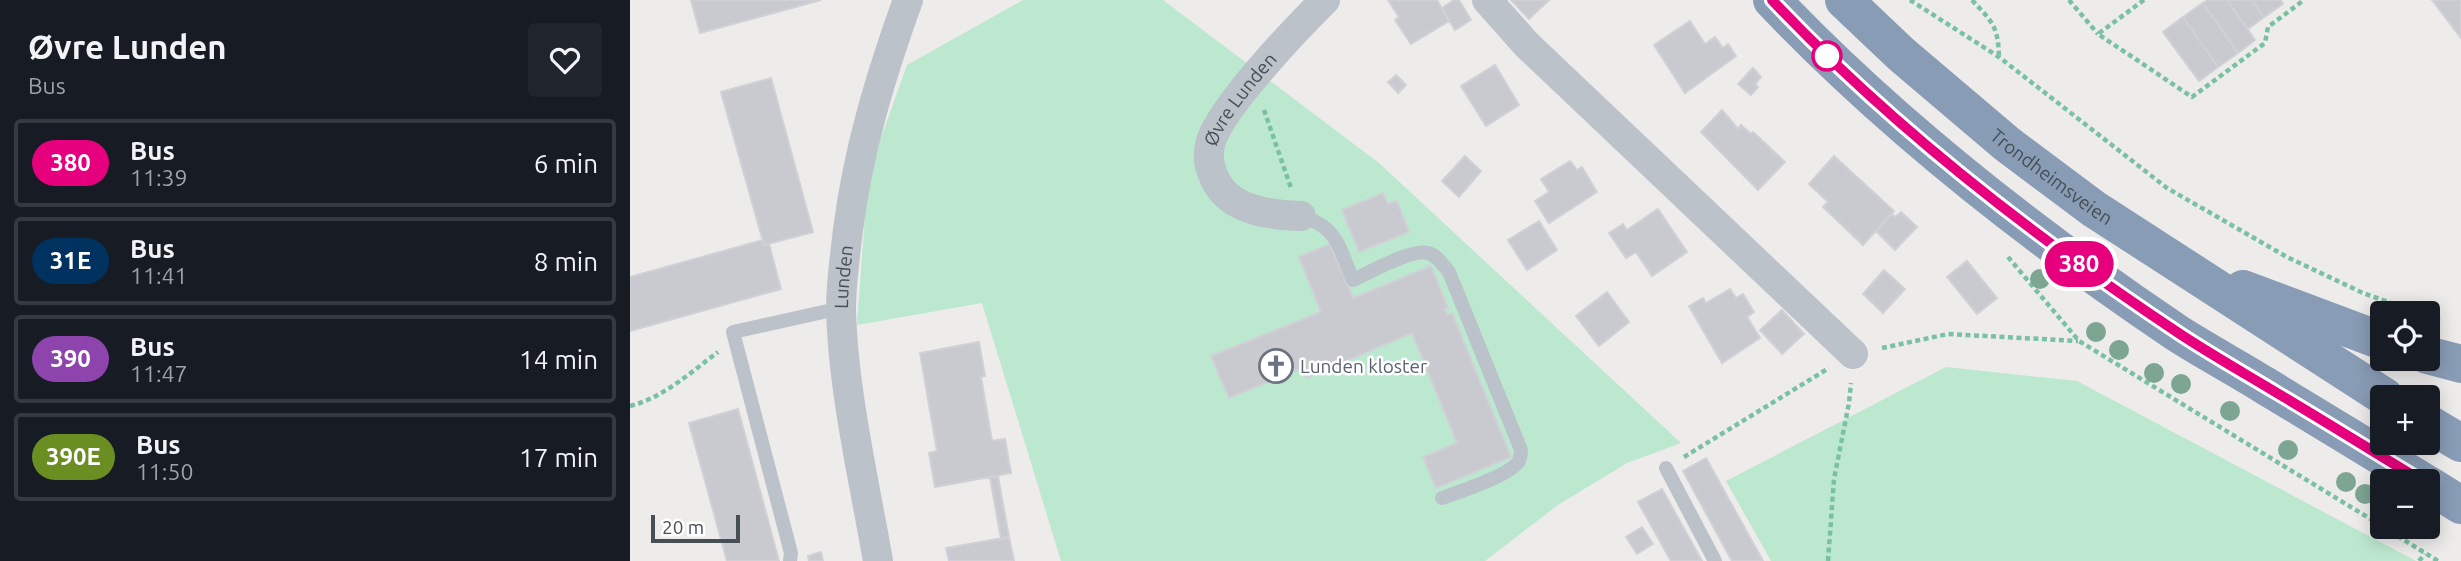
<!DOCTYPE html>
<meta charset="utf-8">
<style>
:root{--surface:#171b24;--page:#20242c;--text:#f1f3f6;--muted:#9ea1a6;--line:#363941}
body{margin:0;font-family:Ubuntu,sans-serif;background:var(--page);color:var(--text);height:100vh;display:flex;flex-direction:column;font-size:26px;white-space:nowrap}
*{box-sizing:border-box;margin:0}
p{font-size:23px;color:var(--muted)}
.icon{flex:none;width:38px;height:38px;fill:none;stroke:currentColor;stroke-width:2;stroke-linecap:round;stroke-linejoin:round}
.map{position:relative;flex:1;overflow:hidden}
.drawer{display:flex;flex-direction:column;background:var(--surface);width:630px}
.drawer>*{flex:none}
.badge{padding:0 14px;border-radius:23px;font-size:24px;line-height:46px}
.controls{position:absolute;left:1740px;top:301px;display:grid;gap:14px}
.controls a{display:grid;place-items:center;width:70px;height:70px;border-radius:7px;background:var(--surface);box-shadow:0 4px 18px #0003;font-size:35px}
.scale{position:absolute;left:21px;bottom:18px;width:89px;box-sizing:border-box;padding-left:7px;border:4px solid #464e56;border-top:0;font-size:19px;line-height:24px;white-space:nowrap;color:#464e56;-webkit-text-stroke:5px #fff;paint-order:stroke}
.map>.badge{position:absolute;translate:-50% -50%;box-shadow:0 0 0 4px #fff}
.round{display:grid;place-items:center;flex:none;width:74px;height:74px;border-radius:7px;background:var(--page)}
.head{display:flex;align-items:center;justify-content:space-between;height:119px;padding:0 28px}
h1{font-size:33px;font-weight:700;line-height:52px}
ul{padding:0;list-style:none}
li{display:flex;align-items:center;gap:21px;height:88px;margin:0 14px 10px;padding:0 14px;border:4px solid var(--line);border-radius:7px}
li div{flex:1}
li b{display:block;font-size:26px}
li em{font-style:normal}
li .badge{min-width:77px;font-weight:700;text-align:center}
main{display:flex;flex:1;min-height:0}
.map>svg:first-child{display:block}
</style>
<main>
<section class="drawer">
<div class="head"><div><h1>Øvre Lunden</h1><p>Bus</p></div><a class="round"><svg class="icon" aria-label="heart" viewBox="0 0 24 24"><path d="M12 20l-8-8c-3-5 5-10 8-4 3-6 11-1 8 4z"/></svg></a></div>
<ul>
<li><span class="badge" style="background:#e6007e;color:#fff">380</span><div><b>Bus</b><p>11:39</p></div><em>6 min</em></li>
<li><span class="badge" style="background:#003260;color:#fff">31E</span><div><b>Bus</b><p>11:41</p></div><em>8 min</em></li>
<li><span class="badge" style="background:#8e44ad;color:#fff">390</span><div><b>Bus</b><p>11:47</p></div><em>14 min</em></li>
<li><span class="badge" style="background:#6b8e23;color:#fff">390E</span><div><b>Bus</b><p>11:50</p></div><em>17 min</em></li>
</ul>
</section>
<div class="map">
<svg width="1831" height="561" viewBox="0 0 1831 561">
<rect width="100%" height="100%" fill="#eeebeb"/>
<path fill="#bde8d0" d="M393,0H533L749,163L1051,443L997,463L928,505L855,561H431L352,303L227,325L238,174L277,65Z
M1316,367L1447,381L1786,561H1141L1096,481Z"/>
<path fill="#c9cad0" stroke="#d0d1d6" stroke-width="2" d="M61,0H191L70,33Z
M758,0H807L819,21L781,44L765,20L769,17Z
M824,0H829L841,20L825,30L812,8Z
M881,0H919L899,19Z
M1578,0H1597L1625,40L1608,53L1573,3Z
M1597,0H1622L1634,17L1618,29Z
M1622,0H1651L1653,4L1634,17Z
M1802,0H1831V38Z
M1573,3L1608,53L1588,67L1553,17Z
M1553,17L1588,67L1569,81L1533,32Z
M1060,21L1075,44L1085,37L1093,48L1098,44L1106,56L1055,93L1024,45Z
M865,65L889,105L856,126L831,86Z
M1123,68L1131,77L1125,84L1128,87L1121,95L1108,84Z
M766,75L776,85L768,93L758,82Z
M141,78L183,232L134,245L91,92Z
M1092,110L1108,129L1111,125L1121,134L1123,132L1155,162L1128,190L1071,132Z
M835,156L851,171L829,197L812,181Z
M1204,156L1264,211L1233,245L1193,207L1198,202L1179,184Z
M940,161L947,170L952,167L967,192L919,223L905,201L919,192L911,179Z
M753,193L758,204L767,201L779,232L729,252L712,210Z
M1028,209L1057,252L1022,276L1006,252L996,258L979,233L993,224L997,230Z
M1271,212L1287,227L1265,250L1246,231L1262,214L1265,217Z
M909,221L927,250L897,270L878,240Z
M133,240L134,245L139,244L151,289L0,331V277Z
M700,244L723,298L801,266L818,308L814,309L817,315L822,313L881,457L806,488L793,457L827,443L782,333L676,378L672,368L599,398L581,356L691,312L669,257Z
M1337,261L1367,298L1347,314L1317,277Z
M1254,270L1275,289L1253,313L1233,294Z
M1100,289L1106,298L1113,294L1124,312L1117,317L1130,338L1092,363L1059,306L1073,298L1076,303Z
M977,292L999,322L969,346L946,316Z
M1152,310L1174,334L1152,354L1130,330Z
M349,342L355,376L351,377L362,441L375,439L381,473L305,487L299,453L307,451L290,353Z
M108,409L149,561H97L59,423Z
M1076,458L1133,561H1102L1053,471Z
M368,476L379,537L371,539L360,477Z
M1032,489L1072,561H1041L1008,502Z
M1012,527L1023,544L1007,554L996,537Z
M379,537L384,561H319L316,548Z
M191,552L193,561H179L178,556Z"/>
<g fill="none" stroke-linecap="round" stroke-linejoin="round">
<path stroke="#7ac1a1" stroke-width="4.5" stroke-dasharray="5 3.5" stroke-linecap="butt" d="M1280,0L1369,57L1537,188L1657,257L1733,293L1789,313
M1342,0C1362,22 1368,25 1369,57
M1439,0L1468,34
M1514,0L1468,34L1562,97L1635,43L1638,27L1674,0
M634,110L661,188
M1378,257L1449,341L1752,526
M1797,316L1810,320
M1252,348L1318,334L1448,341
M0,406C33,398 61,372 88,352
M1054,457L1199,368
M1753,527L1808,561
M1198,561L1204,479L1219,403L1221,383
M1789,561L1795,554"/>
<path stroke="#bbc2c9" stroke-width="14" d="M671,216C709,228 708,246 723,280C739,273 782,248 798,253C808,256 813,265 819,272L891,450C891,455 891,456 889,461C880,476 830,491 812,498
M1036,468L1085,561
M160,561L161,553L103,332L211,308"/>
<g stroke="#bbc2c9" stroke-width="30">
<path d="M857,0L897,45L1223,354"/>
<path id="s1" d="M671,216C637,215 594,210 582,172C578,162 578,151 581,141C593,105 666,29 695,0"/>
<path id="s2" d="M248,561C234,480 213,391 211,309C211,283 215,256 218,230C228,150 251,75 278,0"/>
</g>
<g stroke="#889cb5" stroke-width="38">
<path d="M1142,0C1261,125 1403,236 1547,333C1575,351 1605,367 1634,385C1687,417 1740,449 1792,481"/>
<path id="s3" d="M1214,0L1271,54L1377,144L1464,209L1755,397"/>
<path d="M1613,289L1752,341"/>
<path d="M1797,355L1831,364"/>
<path d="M1797,423L1831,443"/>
<path d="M1797,484L1831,505"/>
</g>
</g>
<g fill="#7da692">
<circle cx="1410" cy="279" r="10"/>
<circle cx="1466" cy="332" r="10"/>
<circle cx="1489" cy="350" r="10"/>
<circle cx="1524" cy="373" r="10"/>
<circle cx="1551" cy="384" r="10"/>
<circle cx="1600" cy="411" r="10"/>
<circle cx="1658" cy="450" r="10"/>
<circle cx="1716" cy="482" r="10"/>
<circle cx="1735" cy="494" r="10"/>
</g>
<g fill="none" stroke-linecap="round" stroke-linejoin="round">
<g stroke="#fff" stroke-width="16">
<path id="line" d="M1142,0C1260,125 1404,237 1547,332C1580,354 1614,373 1647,393C1696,422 1744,452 1792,481"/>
</g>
<use href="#line" stroke="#e6007e" stroke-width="10"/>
</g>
<defs>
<g id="church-ring" transform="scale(1.75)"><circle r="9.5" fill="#fff" stroke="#6b7280" stroke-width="1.5"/><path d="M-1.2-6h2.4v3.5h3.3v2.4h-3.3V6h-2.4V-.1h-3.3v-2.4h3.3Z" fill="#6b7280"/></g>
</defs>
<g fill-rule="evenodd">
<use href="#church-ring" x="646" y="366"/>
</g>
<circle fill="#fff" stroke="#e6007e" stroke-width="3.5" cx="1197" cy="56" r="14"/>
<g text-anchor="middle" stroke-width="5" stroke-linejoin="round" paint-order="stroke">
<g font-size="19" fill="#464e56" stroke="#fff">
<text dy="7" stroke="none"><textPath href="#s1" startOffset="189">Øvre Lunden</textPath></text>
<text dy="7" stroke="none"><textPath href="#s3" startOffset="273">Trondheimsveien</textPath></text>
<text dy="7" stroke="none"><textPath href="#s2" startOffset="287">Lunden</textPath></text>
</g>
<g font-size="19" fill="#5b616d" stroke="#fff" text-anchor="start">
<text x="670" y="373">Lunden kloster</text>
</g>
</g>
</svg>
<div class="controls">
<a><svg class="icon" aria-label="locate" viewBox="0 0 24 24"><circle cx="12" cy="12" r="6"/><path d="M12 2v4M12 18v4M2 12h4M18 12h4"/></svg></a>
<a>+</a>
<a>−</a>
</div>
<div class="scale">20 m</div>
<b class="badge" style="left:1449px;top:264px;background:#e6007e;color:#fff">380</b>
</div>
</main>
